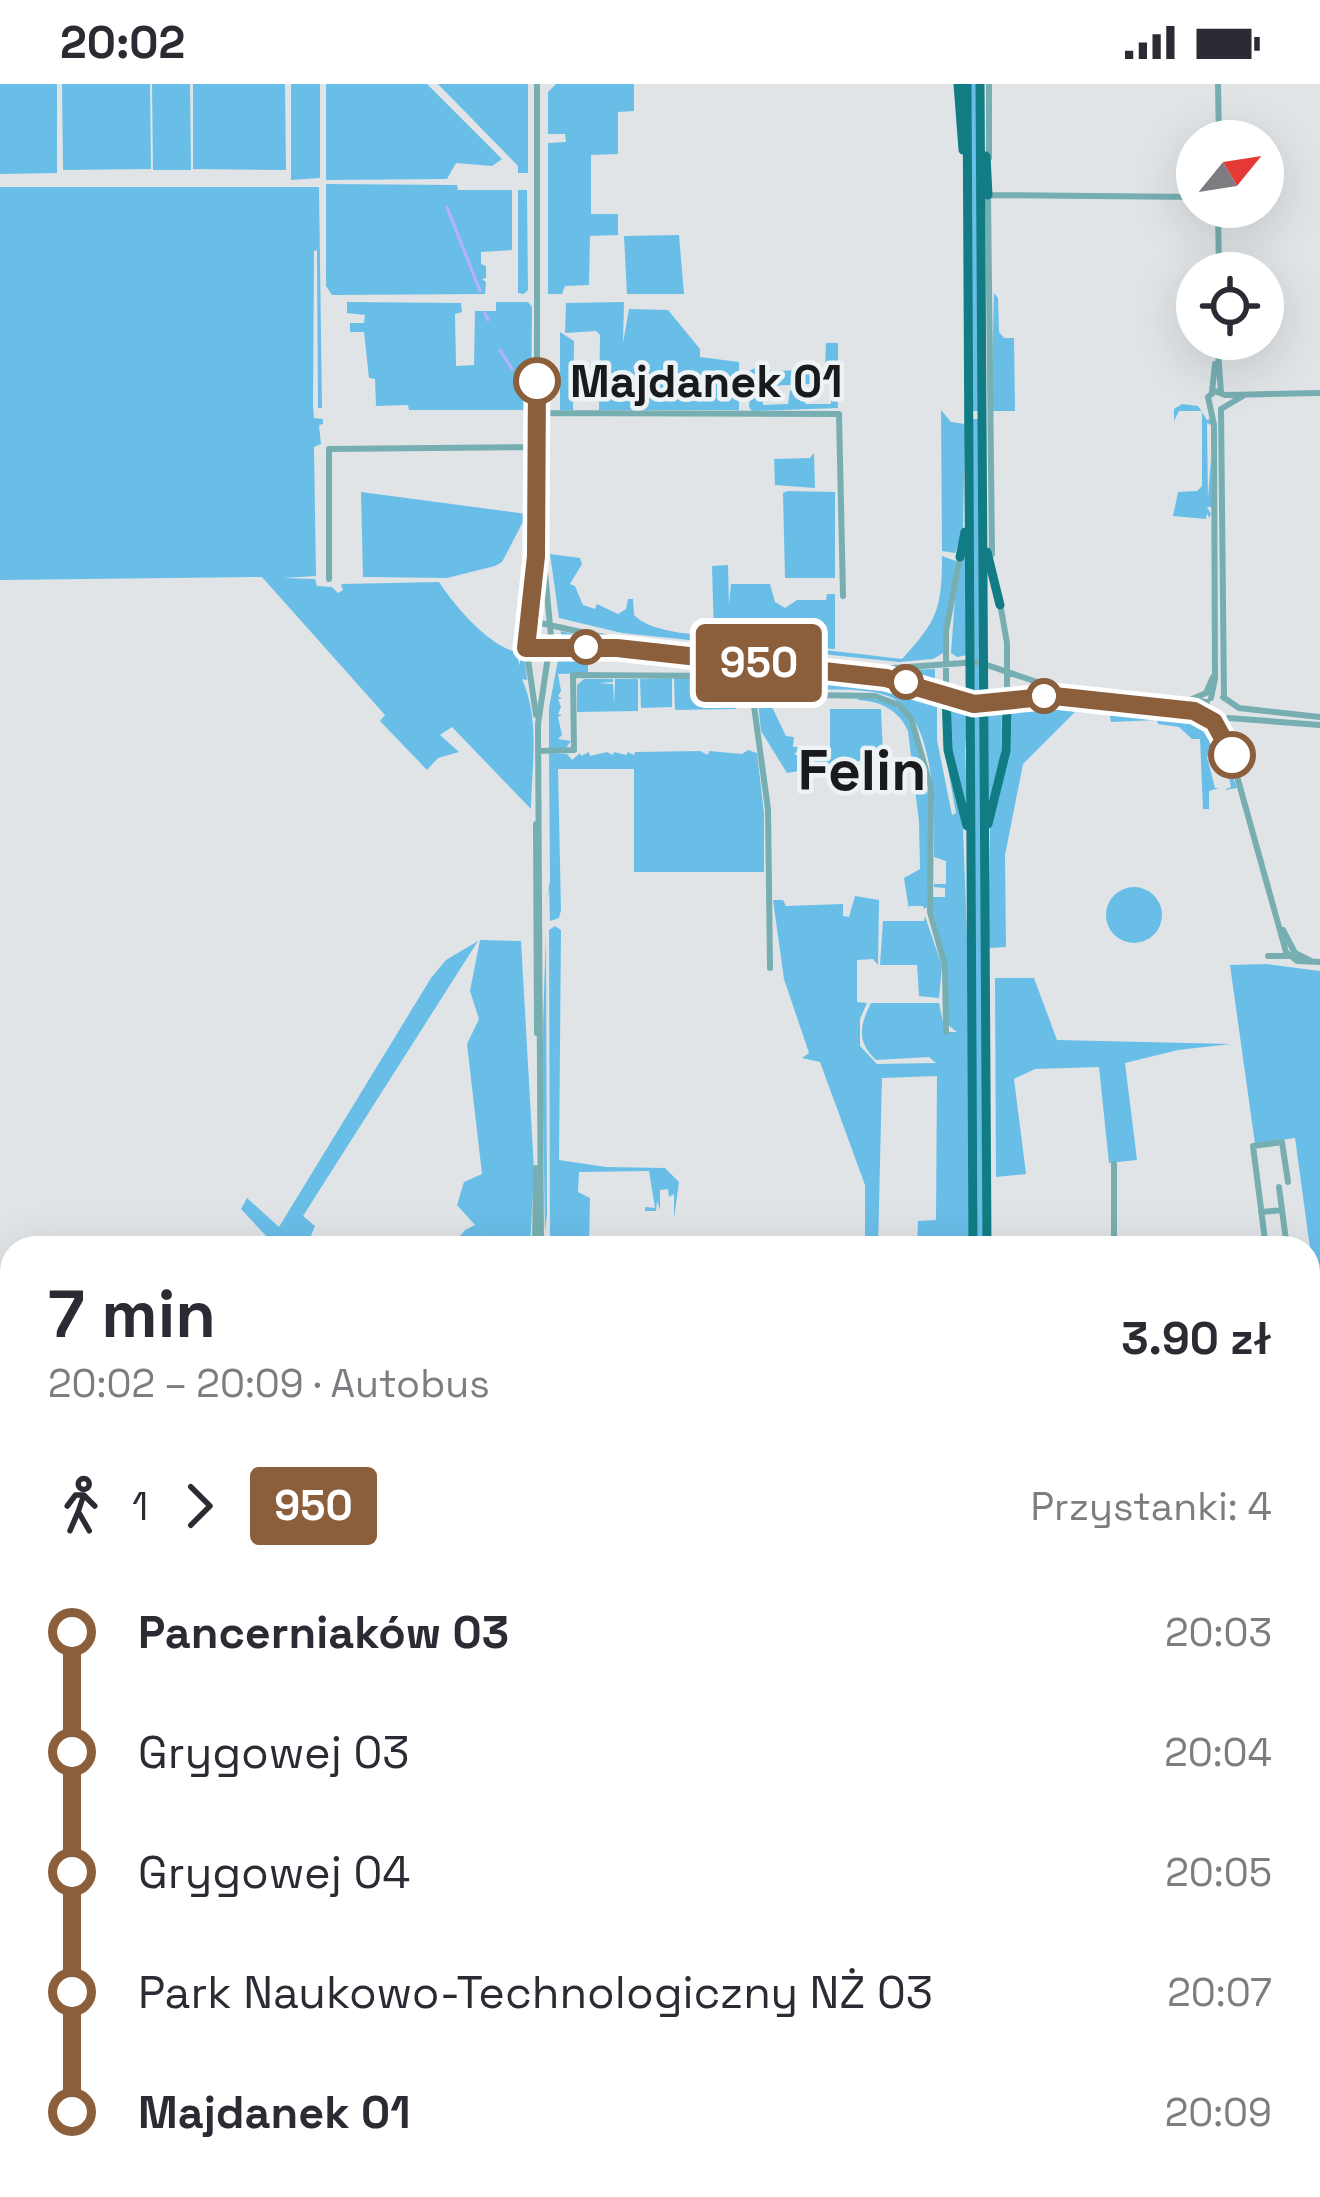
<!DOCTYPE html>
<html lang="pl">
<meta charset="utf-8">
<style>
:root{--surface:#fff;--page:#f2f2f3;--text:#2b2b33;--muted:#7c7c81}
body{margin:0;font-family:"Space Grotesk",sans-serif;background:var(--page);color:var(--text);height:100vh;display:flex;flex-direction:column;font-size:45px;white-space:nowrap}
*{box-sizing:border-box;margin:0}
p{font-size:39px;color:var(--muted)}
.icon{flex:none;width:66px;height:66px;fill:none;stroke:currentColor;stroke-width:2;stroke-linecap:round;stroke-linejoin:round}
.map{position:relative;flex:1;overflow:hidden}
.details{position:absolute;left:0px;top:1152px;width:1320px;height:963px;display:flex;flex-direction:column;background:var(--surface);border-radius:36px 36px 0 0;box-shadow:0 12px 48px #0002}
.details>*{flex:none}
.badge{padding:0 24px;border-radius:9px;font-size:42px;line-height:78px}
.needle{width:78px;rotate:60deg}
.fabs{position:absolute;left:1176px;top:36px;display:grid;gap:24px}
.fabs a{display:grid;place-items:center;width:108px;height:108px;border-radius:50%;background:var(--surface);box-shadow:0 12px 48px #0002;font-size:60px}
.map>.badge{position:absolute;translate:-50% -50%;box-shadow:0 0 0 6px #fff}
.legs{display:flex;align-items:center;gap:18px;height:132px;padding:0 48px;font-size:39px}
.legs p{margin-inline-start:auto}
.headline{display:flex;align-items:center;justify-content:space-between;height:204px;padding:0 48px}
h1{font-size:66px;font-weight:700;line-height:90px}
ul{padding:0 48px;list-style:none}
li{display:flex;align-items:center;gap:42px;height:120px;font-size:45px}
li i{display:grid;place-items:center;width:18px;height:100%;margin:0 15px;background:currentColor}
li i::after{content:'';width:30px;height:30px;margin:-15px;border:9px solid;border-radius:50%;background:var(--surface)}
li p{margin-inline-start:auto}
li:first-child i{background:linear-gradient(#0000 50%,currentColor 0)}
li:last-child i{background:linear-gradient(currentColor 50%,#0000 0)}
.status{display:flex;justify-content:space-between;align-items:center;height:84px;padding:0 60px;background:var(--surface);direction:ltr}
.status svg{height:33px;fill:currentColor}
.map>svg:first-child{display:block}
</style>
<div class="status"><b>20:02</b><svg viewBox="0 0 49 12"><path d="M0 12V9h3v3zM5 12V6h3v6zM10 12V3h3v9zM15 12V0h3v12zM26 1h20v11H26zM47 4h2v5h-2z"/></svg></div>
<div class="map">
<svg width="1320" height="2113" viewBox="0 0 1320 2113">
<rect width="100%" height="100%" fill="#e0e4e7"/>
<path fill="#69bee8" d="M0,0H57V89L0,90Z
M62,0H150L151,85L63,86Z
M152,0H190L191,86H153Z
M193,0H285L286,86L193,85Z
M291,0H320V94L291,96Z
M326,0H427L502,75L492,82L456,79L447,95L326,96Z
M438,0H528V89H518V82Z
M556,0H634V27L618,28V70L591,71V130H618V151L590,152L589,201L565,202L562,210H548V59L566,58L565,50H548V8Z
M969,0H977L979,327H972Z
M326,100L457,101L458,106H512V166L481,168V180L486,182V194L482,195L486,198L485,210L332,211L326,202Z
M0,103H319L322,324H318L317,166L314,167L313,321L314,334L323,335V340L319,341L321,360L314,363L316,492L283,494L315,495L317,502L332,503L338,509L343,506L341,500L439,498C459,528 491,562 516,568L520,582V575L525,576L527,596L522,595C540,636 532,677 531,725L452,643L440,651L459,668L438,674L427,686L380,637L385,631L262,493L0,496Z
M518,106H527L528,206L524,210L518,209Z
M679,151L684,210H627L624,152Z
M994,209L998,214L999,248L1004,254H1014L1015,327H991Z
M347,218L461,219L462,228L455,230L456,282L474,281L475,227H496V218H528L532,223L531,322L523,326H409L408,321L376,322L375,295L369,294L364,248H350V239H364L365,231L347,229Z
M624,218L623,259L629,225L668,226L700,265V273L739,278V326H599L600,251L596,247L565,249L566,219Z
M560,248L574,257L573,326H560Z
M826,259H838V303L830,299L748,303L749,287L759,282L761,287L825,286Z
M750,306H762L763,321L788,320L790,306H805L802,315L806,320H831V306H837L838,324L752,327L749,323Z
M1182,320L1198,322L1207,336L1211,334V341L1207,339L1208,414L1211,375L1212,423H1207L1211,430L1209,434L1207,429L1206,435L1173,432L1178,408L1197,407L1202,402V327H1179L1174,337V325Z
M941,326L951,338L965,340L963,445L955,469L942,467Z
M972,335H978L984,1164H975Z
M814,369L815,404L775,401L774,375L810,374Z
M787,407L835,408V494H785L783,409Z
M361,408L527,430L502,478L495,482L447,494L363,493Z
M966,453L967,571L957,573L951,569L955,514Z
M550,470L580,474L582,480L570,500L575,502L583,521L595,525L597,520L618,530L626,525L628,515H633L634,531C649,547 689,551 714,551L712,482L728,481L729,521L731,500H770L775,518L785,524L797,516H826L827,510H835V565L790,562L902,575C937,537 942,525 942,472L956,477L943,569L933,575L899,578L622,549L559,534Z
M561,547L600,557L879,587L935,585V603L908,594L607,561L561,563Z
M588,572V589L558,590L561,607L558,612L562,615H558L561,623L558,630L562,631L558,633L562,651L558,655L571,657L566,664H549V624L558,576Z
M759,590L889,602L937,620V656L952,731L956,729L942,652L963,743L969,907L971,1164H917L918,1137L936,1136L937,992L882,994L878,1164H865V1101L820,978L802,974L809,969L784,895L773,816H783L786,822L843,820V832L849,833L855,812L879,816L878,881L873,875L857,876V918L867,919L860,935V962L877,980L936,979L929,973L876,976C856,957 860,941 871,919H939L945,948H957L948,941L947,883L933,827V813H945V804L934,803V800H946V777L934,773C934,730 938,628 885,611C852,601 798,608 762,608Z
M672,594V623L641,624L640,595Z
M674,594H702L711,599L707,594L732,597L736,616L737,598L740,616H736V625L675,626Z
M584,595H613V598L599,599L613,600L614,621L615,595H638V627L577,628V601Z
M762,614L800,615V619H776L772,623L786,652L794,653L793,663H800L794,671H830V625H881L883,670L893,671L787,689L761,647L758,617Z
M860,614C879,614 898,619 909,636C936,677 929,776 927,823L924,825L923,822H909V826L904,794L920,785L919,738L908,647C899,627 882,617 857,616Z
M1048,619L1102,626L1103,630L1075,628L1023,680L1005,771L1006,863L988,864L990,741L1010,627Z
M958,622L968,624L965,667L968,739L951,664L949,623Z
M997,623L1002,627L1001,675L987,731L986,625Z
M1109,626L1199,636L1195,631H1200L1215,644L1237,704L1224,706L1231,703L1229,694L1223,693L1216,671L1207,673L1215,704H1219L1209,707V725H1203L1200,655H1192L1179,643L1158,640L1157,636L1111,638Z
M748,666L757,669L764,729V788H634V685H558L561,826L559,834L550,837L549,804L545,823L550,797L549,669L567,670L572,676L580,669L581,672L589,668L590,672L607,668L613,671L614,668L626,671L628,668L634,671L635,668L700,667L708,671L709,667L742,670Z
M1106 831a28 28 0 1 1 56 0a28 28 0 1 1-56 0Z
M925,832L942,882L939,914L919,912L917,881H880L883,837H924Z
M555,842L561,846L559,1076L606,1083L665,1084L679,1098L674,1135V1110L669,1113L668,1105L660,1106V1126L657,1117L656,1127H645V1123L655,1124L649,1087L579,1088L578,1108L590,1114L589,1164H550L549,846Z
M546,850L547,1131L545,1147L542,967Z
M480,856L521,857L534,1086L530,1164H474L485,1150L470,1164L451,1163L465,1146L475,1141L457,1121L464,1098L482,1090L467,960L479,935L470,907Z
M478,857L303,1132L315,1142L306,1164H257L268,1154L241,1125L247,1114L279,1143L431,894L446,876Z
M1267,880L1320,887V1204L1316,1208L1295,1054L1255,1060L1230,881Z
M995,894H1034L1057,956L1231,960L1178,966L1125,979L1137,1076L1109,1079L1099,983L1035,985L1014,995L1026,1090L996,1093Z
M1308,1459L1320,1462V1569L1308,1567Z"/>
<g fill="none" stroke-linecap="round" stroke-linejoin="round">
<path stroke="#b9b0f9" stroke-width="3" d="M447,123L480,207
M485,229L488,236
M500,266L512,285"/>
<path stroke="#77aeb2" stroke-width="6" d="M537,0V363
M989,0V74
M1218,0L1219,57
M988,111L992,470
M988,111L1197,113
M1218,123L1219,189
M1217,255L1221,308
M1212,308L1215,280
M1221,325L1224,614
M1221,325L1243,312
M538,329L839,330L843,512
M537,364L538,417
M538,415L551,552L538,640L541,1164
M536,454L525,555L536,631
M329,495V365L537,363
M1000,519L1007,559V616
M527,536L617,556L879,585L978,578L1049,602L1207,618
M526,564H617L879,593L974,620L1054,612L1194,627L1215,638L1228,660
M748,578L768,725L770,884
M946,612V547L960,473
M1223,613L1239,624L1320,633
M1211,614L1215,595L1214,341L1208,313L1215,307L1225,311L1320,309
M1190,616L1206,609L1213,593
M1228,634L1320,641
M1226,636L1228,660L1286,868L1297,877L1320,878
M538,667L574,666L573,591L726,592L739,597L746,610L875,612L899,621L911,634L931,704L930,828L945,882L946,948
M536,740L537,949
M1283,846L1295,869L1311,877
M1268,872H1288
M1114,1080V1164
M1279,1103L1282,1126
M1261,1128L1282,1126L1287,1164
M535,1164L536,1084
M1266,1164L1253,1062L1282,1058L1288,1098
M1308,1242H1320
M1308,1688L1320,1692
M0,1877L12,1868
M110,2103L111,2113
M189,2103L197,2113
M297,2113V2103
M540,2113V2103
M787,2113L790,2103
M1093,2113L1095,2103"/>
<path stroke="#117c83" stroke-width="9" d="M958,0L963,66
M967,0L973,1164
M980,0L987,1164
M986,72L988,111
M987,468L1000,521
M960,473L965,448
M946,612L948,666L967,742
M988,740L1006,667L1007,616
M755,2113L760,2103
M772,2113L776,2103"/>
</g>
<g fill="none" stroke-linecap="round" stroke-linejoin="round">
<g stroke="#fff" stroke-width="27">
<path id="line-1" d="M537,297L536,472L526,564H617L886,594L974,620L1054,612L1194,627L1214,638L1232,671"/>
</g>
<use href="#line-1" stroke="#8b5e3c" stroke-width="18"/>
</g>
<g fill="#fff" stroke="#8b5e3c" stroke-width="6">
<circle cx="537" cy="297" r="21"/>
<circle cx="586" cy="563" r="15"/>
<circle cx="906" cy="598" r="15"/>
<circle cx="1044" cy="612" r="15"/>
<circle cx="1232" cy="671" r="21"/>
</g>
<g text-anchor="middle" stroke-width="9" stroke-linejoin="round" paint-order="stroke">
<g font-size="45" font-weight="bold" fill="#191a1b" stroke="#edf2f4" text-anchor="start">
<text x="570" y="313">Majdanek 01</text>
</g>
<g font-size="57" font-weight="bold" fill="#191a1b" stroke="#edf2f4">
<text x="862" y="706">Felin</text>
</g>
</g>
</svg>
<div class="fabs">
<a><svg class="needle" viewBox="-14 -14 28 28"><path d="M0-13l5 13h-10z" fill="#e53935"/><path d="M0 13l5-13h-10z" fill="#7c7c81"/></svg></a>
<a><svg class="icon" aria-label="locate" viewBox="0 0 24 24"><circle cx="12" cy="12" r="6"/><path d="M12 2v4M12 18v4M2 12h4M18 12h4"/></svg></a>
</div>
<b class="badge" style="left:759px;top:579px;background:#8b5e3c;color:#fff">950</b>
<section class="details">
<div class="headline"><div><h1>7 min</h1><p>20:02 – 20:09 · Autobus</p></div><b>3.90 zł</b></div>
<div class="legs"><svg class="icon" aria-label="walk" viewBox="0 0 24 24"><circle cx="13" cy="4" r="2"/><path d="M13 8l-2 6 4 7M11 14l-3 7M7 12l3-4h3l4 4"/></svg>1<svg class="icon" aria-label="forward" viewBox="0 0 24 24"><path d="M9 5l7 7-7 7"/></svg><b class="badge" style="background:#8b5e3c;color:#fff">950</b><p>Przystanki: 4</p></div>
<ul>
<li><i style="color:#8b5e3c"></i><b>Pancerniaków 03</b><p>20:03</p></li>
<li><i style="color:#8b5e3c"></i><span>Grygowej 03</span><p>20:04</p></li>
<li><i style="color:#8b5e3c"></i><span>Grygowej 04</span><p>20:05</p></li>
<li><i style="color:#8b5e3c"></i><span>Park Naukowo-Technologiczny NŻ 03</span><p>20:07</p></li>
<li><i style="color:#8b5e3c"></i><b>Majdanek 01</b><p>20:09</p></li>
</ul>
</section>
</div>
